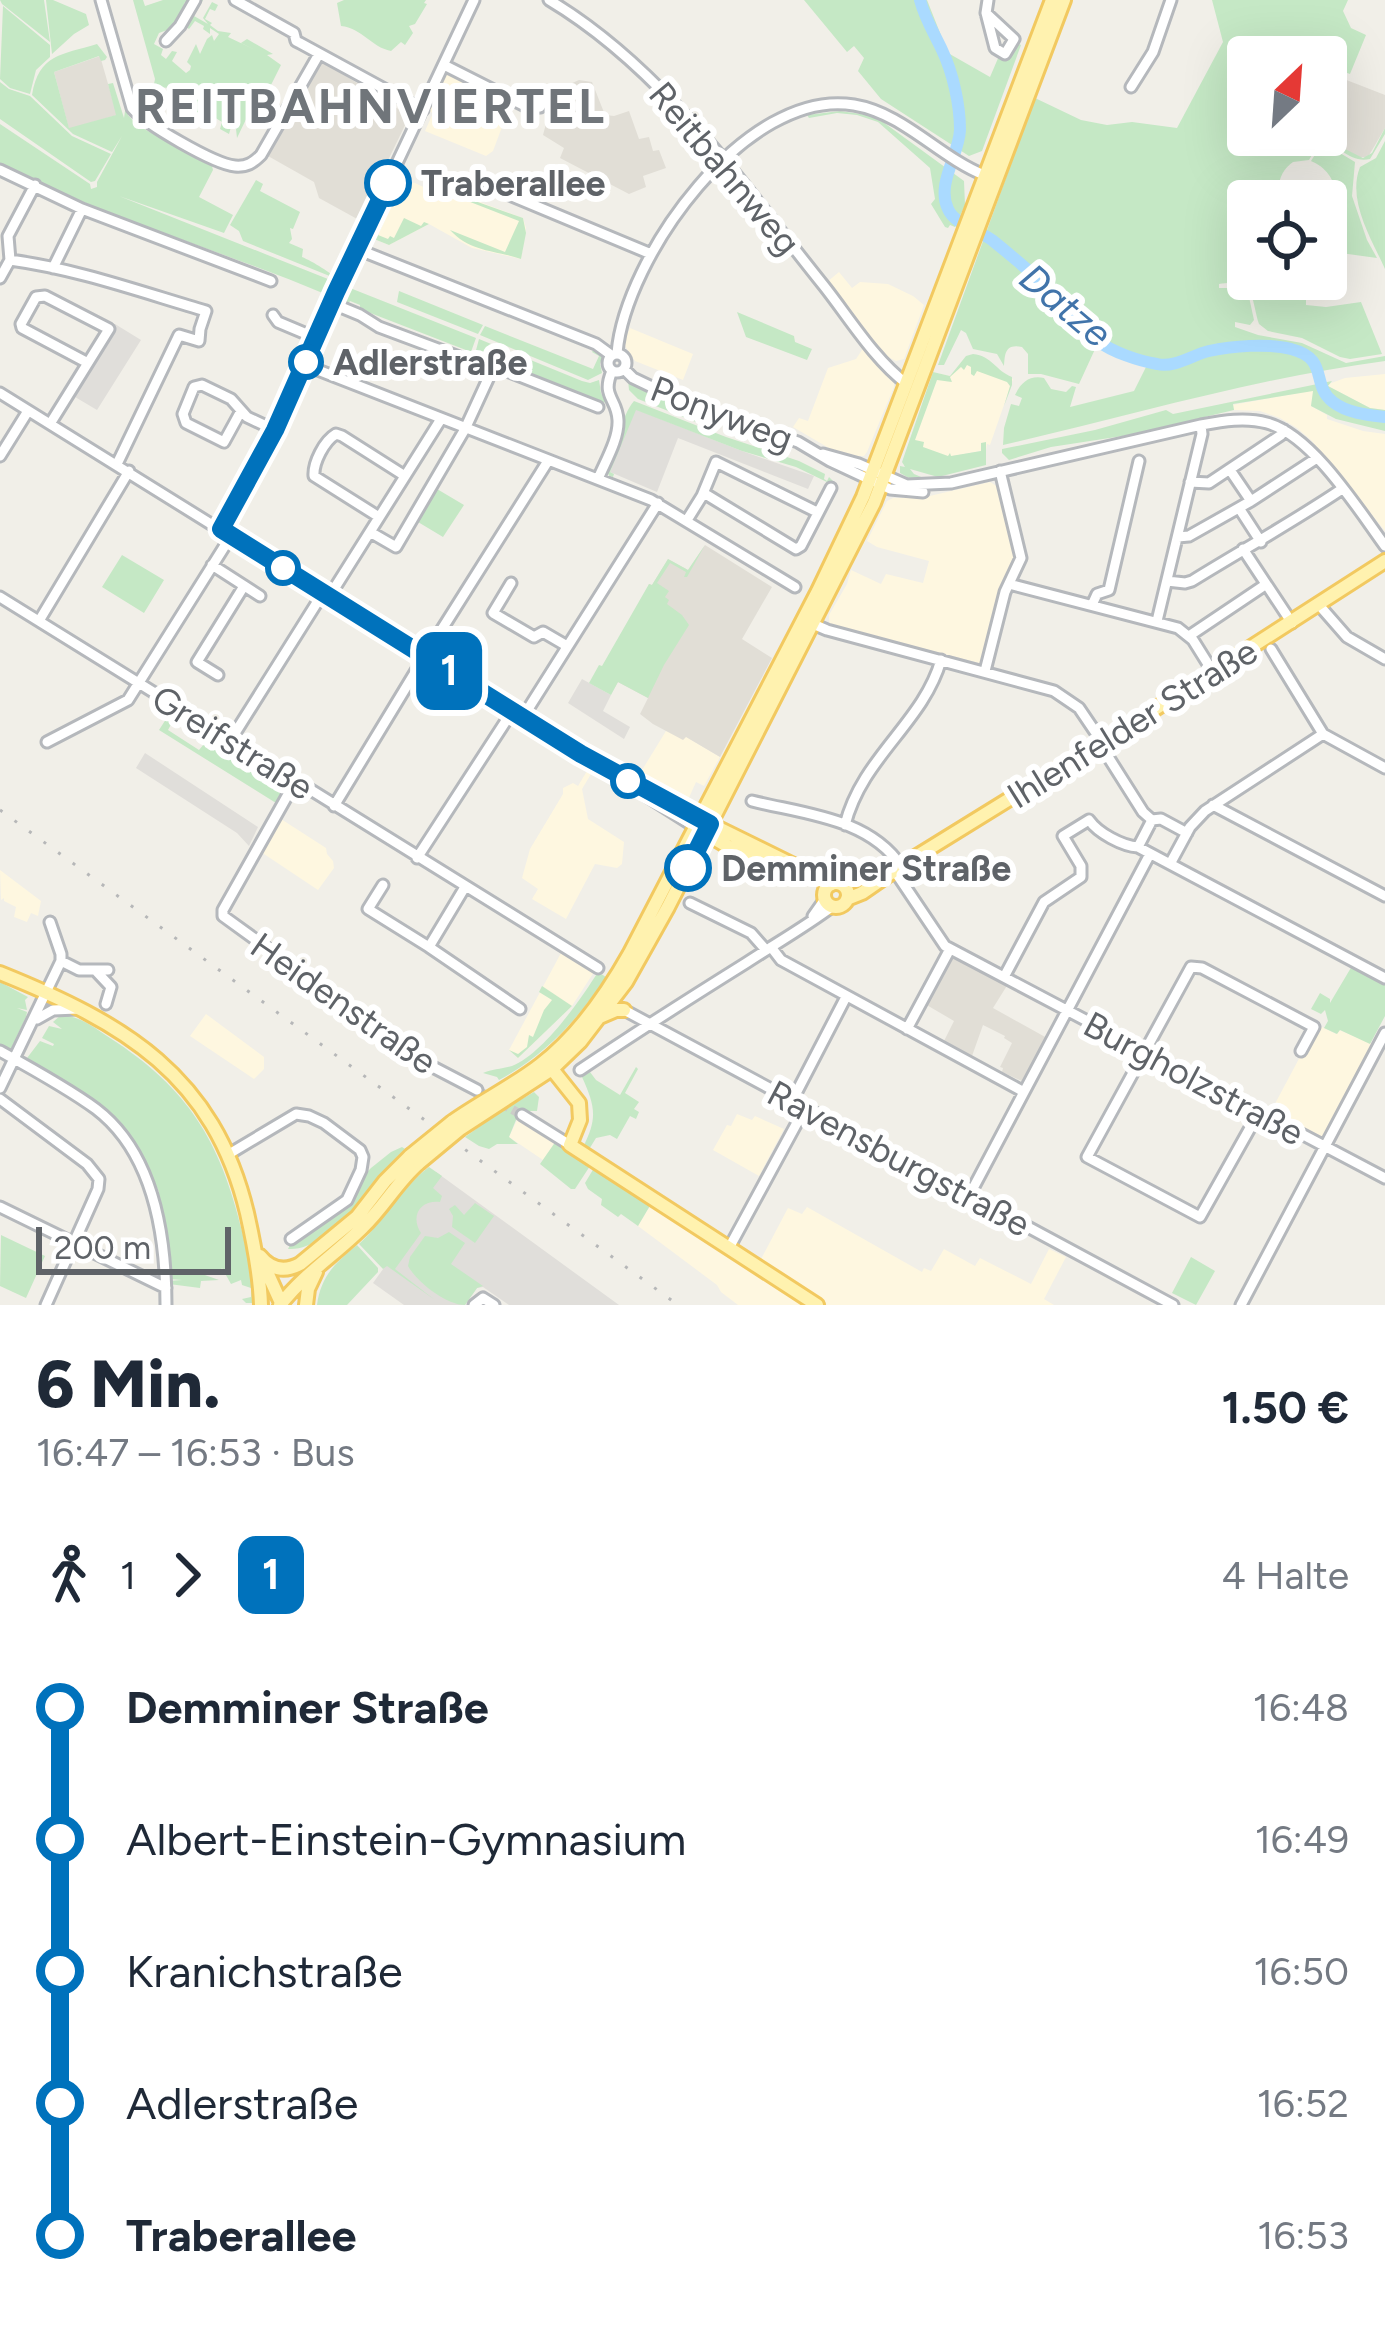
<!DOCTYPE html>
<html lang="de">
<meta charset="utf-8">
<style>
:root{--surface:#fff;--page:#f6f6f7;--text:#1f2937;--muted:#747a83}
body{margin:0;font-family:Figtree,sans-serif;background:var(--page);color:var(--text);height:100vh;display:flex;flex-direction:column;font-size:45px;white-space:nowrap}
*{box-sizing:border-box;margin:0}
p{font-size:39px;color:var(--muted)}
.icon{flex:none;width:66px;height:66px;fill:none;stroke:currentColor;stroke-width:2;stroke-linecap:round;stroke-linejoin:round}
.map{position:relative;height:1305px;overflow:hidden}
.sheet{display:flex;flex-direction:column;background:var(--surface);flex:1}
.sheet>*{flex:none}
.badge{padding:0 24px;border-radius:18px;font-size:42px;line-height:78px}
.needle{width:78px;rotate:25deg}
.buttons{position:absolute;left:1227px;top:36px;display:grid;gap:24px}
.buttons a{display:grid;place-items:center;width:120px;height:120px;border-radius:12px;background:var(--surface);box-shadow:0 12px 48px #0002;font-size:60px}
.scale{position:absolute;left:36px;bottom:30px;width:195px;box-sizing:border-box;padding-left:12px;border:6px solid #5f6368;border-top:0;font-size:33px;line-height:42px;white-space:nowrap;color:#5f6368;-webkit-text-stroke:9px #fff;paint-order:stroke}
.map>.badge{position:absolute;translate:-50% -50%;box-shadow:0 0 0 6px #fff}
.legs{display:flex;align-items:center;gap:18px;height:132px;padding:0 36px;font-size:39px}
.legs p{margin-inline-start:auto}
.summary{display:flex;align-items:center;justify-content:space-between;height:204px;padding:0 36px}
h1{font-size:66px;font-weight:800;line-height:90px}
ul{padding:0 36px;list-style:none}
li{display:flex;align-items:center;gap:42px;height:132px;font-size:45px}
li i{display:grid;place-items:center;width:18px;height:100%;margin:0 15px;background:currentColor}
li i::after{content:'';width:30px;height:30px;margin:-15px;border:9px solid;border-radius:50%;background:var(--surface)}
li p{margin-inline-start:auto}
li:first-child i{background:linear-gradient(#0000 50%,currentColor 0)}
li:last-child i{background:linear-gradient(currentColor 50%,#0000 0)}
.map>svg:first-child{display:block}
</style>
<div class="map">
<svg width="1385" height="1305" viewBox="0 0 1385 1305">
<rect width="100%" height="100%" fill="#f1efe8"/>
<path fill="#fef7e0" d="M448,69L463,77L462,82L500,102L502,99L508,105L509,112L502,127L493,151L486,156L425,131L433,113L428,111Z
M401,181L415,183L436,193L435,197L440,199L443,195L450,198L464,196L523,218L526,228L521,259L472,248L429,224L389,245L374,239Z
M839,272L852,288L860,282L888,284L913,296L924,305L904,359L896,361L886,356L827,282Z
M630,328L693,354L683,380L635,361L623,343Z
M864,347L894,381V387L867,452L864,456H853L834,451L793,427L799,418L808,421L828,368L856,359Z
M964,359L1013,379L990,445L987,444L986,450L903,465L933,372L950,376Z
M1385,374V410L1370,408L1326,385L1345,378Z
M1314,390L1311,406L1327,415V419L1363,431L1385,434V531L1312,441L1297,428L1280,418L1260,411L1234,410L1232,405Z
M990,482L998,487L1018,558L1007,579L1004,580L983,664L829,624V615L847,584L851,570L881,584L886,574L923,583L929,561L877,547L867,541L887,501L893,498H921Z
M666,731L685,736L720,757L704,786L696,782L687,802L639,775Z
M590,766L594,769L582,789L588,819L624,842L622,864L617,868L595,864L566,919L532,899L538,889L522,878L530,849L563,794V788L573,783L578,786Z
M281,819L326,848L327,854L333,861L334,868L318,890L261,852Z
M0,870L41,901L38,916L31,913L27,922L14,917L16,907L4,901V898L1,900Z
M561,953L594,972L572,1006L518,1058L509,1050Z
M206,1014L264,1057V1069L254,1079L190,1036Z
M1322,1027L1336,1034L1339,1030L1373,1044L1322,1138H1319L1270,1113L1301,1055Z
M737,1114L752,1120L755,1116L784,1129L759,1176L713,1150L727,1125L731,1126Z
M518,1118L556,1141L543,1160L509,1137Z
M651,1204L803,1305H738L721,1292L717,1285L638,1226Z
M807,1207L922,1272L924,1268L931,1271L944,1249L975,1266L980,1258L1031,1284L1049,1249L1066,1257L1044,1299L1054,1305H827L760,1261L788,1208L802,1214Z"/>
<path fill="#e0deda" d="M115,324L141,340L97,410L70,394Z
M635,409L742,451L814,476L808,489L678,438L657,492L610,472Z
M582,679L611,695L603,711L630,727L624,739L568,703Z
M145,753L258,827L249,846L237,833L136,768Z
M436,1172L619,1305H509L483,1287L477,1288L465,1305H404L373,1283L386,1265Z"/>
<path fill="#e1ded6" d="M100,56L117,115L69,129L54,72Z
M321,64H326L367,89L370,94L410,115L359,220L319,198L314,182L268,156Z
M1326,72L1385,95V128L1368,157H1357L1327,140L1307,135H1326Z
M579,80L592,82L605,115L614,116L629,111L639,139L649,137L653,151L659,150L666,168L643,176L646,187L629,194L560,158L564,148L543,135L550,109L561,88Z
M705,545L772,587L742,639L772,658L720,757L686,737L683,740L653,724L640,714L648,698L618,682L612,692L649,584L652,585L668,559L688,570Z
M953,955L1008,984L993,1008L1047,1038L1026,1078H1023L1024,1082L1002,1072L1003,1068L1000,1067L1012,1043L1004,1038L1005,1036L983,1025L972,1056L944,1041L954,1021L925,1004Z"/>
<path fill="#c5e8c5" d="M0,0H44L50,42L2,4Z
M46,0H53L86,14L89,25L74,34L52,54Z
M133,0H143L145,6L163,0H192L190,4L185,2L183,7L187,9L185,13L181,11L178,17L182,19L178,26L159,33L154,44L163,49L161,55L166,59L172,51L177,52L172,61L186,73L190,70L191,66L187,62L196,44L200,54L207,39L212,35L214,41L219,34L210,28V34L203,29L204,26L195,21L189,29L185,26L200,0H203L194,16L208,24L203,18L212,2L218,5L215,11L210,9L205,19L212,23L210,25L218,31L231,33L228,37L262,53L241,43L247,39L273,54L267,55L281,65L266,95L253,112L250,111L237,138L236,129L231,127L229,134L220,129L222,122L201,109L199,114L172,100L174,95L191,104L176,94L177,87L160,88L158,84L156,90L168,93L163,98L154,94L148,104L152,107L151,109L142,102L153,89L155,79Z
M344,0H426L424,3L427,4L415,24L409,26L413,33L405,45L401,42L391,51C371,47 362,28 341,26L337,3Z
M804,0H927L948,53L990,77L999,56H1005L1015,42L1021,45L982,151L969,156L881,99L858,71L864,58L854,46L847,52Z
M1212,0H1348L1343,11L1351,28L1366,35L1350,74L1336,69L1333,74L1326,72V57H1248V135H1307L1327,140L1363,158L1372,153L1385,128V134L1370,159C1351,164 1338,144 1320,141L1309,160L1293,162C1280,171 1275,187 1282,201H1248V279H1306V305L1326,307L1361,302L1382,354L1350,359L1340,357L1302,338L1268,331L1259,324C1251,299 1256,278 1219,284V288H1235L1249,297L1254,320L1250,325L1235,322V327L1258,335L1302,343L1346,363L1385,356V361C1255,378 1130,416 1003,445L1004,428L1011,404L1019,406L1022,398L1015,395C1021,382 1030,375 1044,378L1051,389L1066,392L1072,386L1076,387L1070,407L1134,391L1146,367L1096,347L1079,384L1041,374H1028V354L1022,347C1004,343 1005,356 1004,366L997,354L973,349L966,333L961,330L944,365H938L1035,98L1081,120L1107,125L1132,122L1177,128L1223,42Z
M3,6L50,45V57L36,70L30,94L10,88L0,79Z
M97,44L107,57L105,60L101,61L99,56L54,72L69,128L116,115L108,84L113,83L124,118L125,111L130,110L128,115L137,125L212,166L213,170L199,197L233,215L224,233L119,196L333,281L335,284L331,292L325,294C217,249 105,217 0,165V124L90,184L91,189L97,187V182L122,136L112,152L73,134L32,95C39,54 61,55 97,44Z
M0,82L9,89L30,96L72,136L111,154L95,181L91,182L0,119Z
M840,111L868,115L883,122L964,181L965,205L955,227L950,225L948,228L945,227L931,204L935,199L930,168L878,122L857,115L837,113L809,118L807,115Z
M1385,141V269C1371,238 1347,200 1360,167L1376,158Z
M1325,144L1355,162L1352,196L1367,240L1377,258L1326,251V214C1344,195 1333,170 1311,161L1321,145Z
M396,179L404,182L406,187L400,186L378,235L388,239L390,236L394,238L404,218L421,226L424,222L429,224L389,245L374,239L369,249L366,244Z
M256,180L263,184L260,191L300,212L293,229L290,228L292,239L289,243L303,249L302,257C312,261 333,274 337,279L243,241L239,231L230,225Z
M461,196L523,218L526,233L521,259C494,250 470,252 450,230L505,252L519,221L460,198Z
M345,286L476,338L471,352L360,309V305L350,301L346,308L337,304Z
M399,291L483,325L478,334L397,302Z
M737,312L794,336L795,342L812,349L807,360L746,337Z
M485,326L593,369L599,356L592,352L595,346L604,352L600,364L602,373L588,380L480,335Z
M479,339L582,381L590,383L599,380L601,393L606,403L475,354Z
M973,354C992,356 996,371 1012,377V385L1004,406L1010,386L1007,382L977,371L974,376L971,374V367L967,365L964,370L961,367L950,377L952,382L937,380L915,440L924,442L923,447L948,456L950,453L951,456L981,451V443L986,442V465L938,477L910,469L914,474L926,479L909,478L900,473V466L905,467L902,462L933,372L950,376L966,356Z
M628,380L646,390L720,420L701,424L638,399L629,390Z
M1332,381L1328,386L1370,408L1385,410V431L1336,419L1311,406L1313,391L1233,404L1234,410L1129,435L1051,447L1009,460L1002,453V449L1095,430L1166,410L1173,414Z
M634,401L726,437L799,461L825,474L824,479L827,481L829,477L833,481L831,484L796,467L742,451L636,410L610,472L614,474L613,477L609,476L607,470C615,450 622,414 634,401Z
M437,489L464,505L443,537L418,522Z
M705,545L687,577H684L686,572L670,563L657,583L669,591L665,597L669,600L667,604L682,615L689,625L664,665L648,698L618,682L611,695L589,683L599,665L602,666L649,584L652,585L668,559L688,570Z
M122,555L164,580L144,613L102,587Z
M170,713L175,717L168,730L199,750L209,738L286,786L276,803L159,730Z
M1352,966L1385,983V1016L1370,1044L1340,1030L1337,1034L1324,1028L1328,1021L1325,1010L1321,1014L1311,1009L1320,993L1330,999V1003Z
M598,972L606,977C577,1021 545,1055 499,1080L497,1077L483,1073C492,1069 502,1069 512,1066C543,1054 581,999 598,972Z
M0,982L28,997L25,1000L27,1010L17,1008L27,1012L26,1017L9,1053L0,1048Z
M542,986L572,1006L518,1058L509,1050L518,1054L527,1047L529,1035L533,1037L544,1010L552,1000L539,992Z
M61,1015C80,1016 95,1028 110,1038C189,1089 220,1141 242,1231C247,1254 254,1279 253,1303H246L242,1299L251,1297V1288L242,1285L241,1280L231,1284L222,1268L218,1275L202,1274L219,1280L201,1281L200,1288L169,1284V1281L182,1280L169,1279L155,1195L159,1192L157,1188L153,1189L126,1139L129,1137L126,1132L122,1133L103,1111L105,1108L101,1104L97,1106L75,1089L51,1078L53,1075L48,1071L45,1075L24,1062L40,1041L53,1046L54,1044L42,1038L49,1026L62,1029L53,1022Z
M636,1067L638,1069L625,1093L639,1102L634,1109L639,1112L636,1119L630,1116L617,1139L610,1135L596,1138L588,1151L583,1147C598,1118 595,1106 582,1077L590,1072L596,1080L620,1095Z
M534,1092L539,1097L537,1111H527L516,1120L509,1137L518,1144H497L489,1149L479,1146L465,1137L501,1111Z
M556,1141L590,1166L575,1189H571L540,1164Z
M402,1147L405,1149C374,1176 333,1252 288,1249L292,1241L348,1202L362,1177L371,1168L391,1152Z
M429,1167L442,1176L433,1188L442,1196L440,1202C420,1200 410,1216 421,1233L395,1269L435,1300L387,1266L383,1269L359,1244C385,1220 401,1188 429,1167Z
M594,1168L651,1204L638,1226L621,1214L618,1217L601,1205L602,1199L588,1189L585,1183Z
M475,1203L494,1216L475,1243L452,1227L453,1216L449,1209L455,1205L464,1215Z
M449,1232L465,1243L451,1264L483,1286L477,1288L465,1305C446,1305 417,1282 408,1266L410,1257L425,1236L438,1238Z
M1,1235L45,1256L26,1298L0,1286Z
M357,1245L378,1268V1272L347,1305H317C321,1276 335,1263 357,1245Z
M1191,1257L1215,1271L1196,1305L1172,1293Z"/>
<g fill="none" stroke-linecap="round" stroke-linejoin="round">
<path stroke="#aadaff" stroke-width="12" d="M920,0C925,19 934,33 942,50C953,73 960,105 960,130C959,155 936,184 948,209C954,224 980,231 992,240C1018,261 1044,283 1068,307C1078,317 1086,332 1098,341C1112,352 1139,361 1157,364C1175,368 1192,355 1209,351C1232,346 1268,343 1291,349C1330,359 1310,384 1333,402C1347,413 1368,415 1385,417"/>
<path stroke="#ccccc8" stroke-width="9" stroke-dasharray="9 4.5" stroke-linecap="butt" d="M477,1090L522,1115"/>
<g stroke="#b5b8bc" stroke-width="15">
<path id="minor" d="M101,0L132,108C145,124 214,164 235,166C247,167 253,163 261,155L319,54
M235,0L294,33L296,41L300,43L423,110
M549,0C663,68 742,184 824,286C850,319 874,359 907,384
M986,13L995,48L1005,54L1014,39L986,13L988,0
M166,41L180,26L195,0
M444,65L529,108L540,107L545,98
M1131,87L1153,52L1171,0
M0,170L82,209L271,281
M488,186L651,254
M357,249L596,344L611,355
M10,260C77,269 141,292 206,311L200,329L199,341L179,335L117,464
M10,260L8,236L35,185
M53,268L82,209
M0,278L10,260
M331,303L360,315L379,327L470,361L494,366L598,407
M273,315L278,322L316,338
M617,353C625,258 746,87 854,105C903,113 939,157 984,175
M608 363a9 9 0 1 1 18 0a9 9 0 1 1-18 0Z
M305,365L651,500L795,587
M624,369L633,378L656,389L735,421L798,442L830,461L890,489L923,492
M0,393L581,754L700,818
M241,411L224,442L186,423L183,414L194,387L202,385L231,399L247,417L275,430
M50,424L109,329L45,296L36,297L21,324L22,328L88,363
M823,454L859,464L907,485L951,483L1201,425C1223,421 1245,417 1267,423C1312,435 1358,509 1385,546
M0,456L28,411
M1230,470L1251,501
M598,479C605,462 619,439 618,420C617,398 601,397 612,371
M1190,482L1209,483L1281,435L1284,430
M702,496L716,462L817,512
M1239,508L1261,542
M379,517L314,476C313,463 324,441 336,434L342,436L405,476
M687,520L702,496L707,495L796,549L801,546L831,488
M221,529L275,430L336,292L474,0
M370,532L396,547L465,429L494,366
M1178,537L1189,536L1251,501L1317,458
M1243,549L1292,623
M212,565L260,596
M1167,581L1185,583L1192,581C1242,550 1293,522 1342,489
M511,583L493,613L534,637L543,632L567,646
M1009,584L1178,628L1193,640L1213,672
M0,597L598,968
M329,597L441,419
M1092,605L1097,594L1109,590L1139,461
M1319,605L1347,637L1385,659
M39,621L129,471
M1157,621L1202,434L1201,425
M813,624L827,630L1054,691L1079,708L1102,742
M1189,636L1265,585
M1271,649L1323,734L1385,768
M985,671L1005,592L1021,558L1000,471
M218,675L197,662L244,586
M523,717L658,503
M230,741L323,593
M47,742L128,700L231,536
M1100,744L1143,812L1152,820L1161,819L1187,833
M295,782L223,910V916L429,1065L477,1090
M637,790L695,827
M752,801C804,814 869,818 901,866
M1213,805L1385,896
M334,806L425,656L548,461
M845,825C862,757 923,723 941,660
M1138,847L1152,820
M417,858L513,710
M1170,864L1190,827L1205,811L1323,734
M894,870L945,946L1385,1178
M383,885L368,909L429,947L465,887
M690,903L751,933L766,950
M813,916L825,899
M50,922L61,954V961L79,970H108
M429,947L520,1009
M771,947L781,960L1024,1092
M96,971L111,987L106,1004
M1004,977L1044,902L1081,877V866L1063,836L1089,820C1098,833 1122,846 1138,847L1385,978
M624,1010L1173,1305
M37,1019L53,1010L77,1009
M907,1029L950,949
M0,1051C29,1067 69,1089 96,1109C155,1154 166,1237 166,1305
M580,1070C635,1033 690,998 746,963C775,944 805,927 833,906
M0,1088L61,961
M0,1099L87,1164L99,1179L98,1189L46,1305
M792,1101L846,997
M1259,1112L1200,1217L1087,1157L1191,967L1202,968L1314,1027L1301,1051
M522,1115L570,1145
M229,1154L296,1114L309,1116L324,1123L360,1150L363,1157L361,1170L347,1200L291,1239
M969,1196L1150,854
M0,1207L166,1288
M729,1248L805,1108
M474,1305L483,1298L494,1305
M1241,1305L1385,1033"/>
</g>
<g stroke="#f2c960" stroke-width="18">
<path id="major" d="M706,822L832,884
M702,831L727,846L792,873
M824 895a12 12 0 1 1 24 0a12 12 0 1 1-24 0Z
M847,899L862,893L901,866L1155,709L1385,561
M0,973C124,1023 214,1075 247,1213C254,1244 260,1274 261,1305
M602,1016L616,1010H624
M548,1064L579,1103L580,1120L570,1145L817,1305
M452,1122C480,1102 513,1086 540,1065C578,1036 607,994 630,953L818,591L863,497L1052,0
M460,1129L552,1069L580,1042L626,982L668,907L874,503L1064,0
M260,1256C271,1270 285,1272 300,1264L357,1217L385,1181L410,1156
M262,1261L282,1305
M280,1305C304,1274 336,1254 363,1227C384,1207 397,1182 419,1163
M306,1305L308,1289L316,1272"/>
</g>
<use href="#minor" stroke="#fff" stroke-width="9"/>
<use href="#major" stroke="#fff2af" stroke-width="12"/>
<path stroke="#b6b7b8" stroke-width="3" stroke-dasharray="3 15" stroke-linecap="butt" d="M0,810L678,1305"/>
<g stroke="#f2c960" stroke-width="18" stroke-linecap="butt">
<path id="major-bridge" d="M410,1156L452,1122
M419,1163L460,1129"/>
</g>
<use href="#major-bridge" stroke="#fff2af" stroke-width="12"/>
</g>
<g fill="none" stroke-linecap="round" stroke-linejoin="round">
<g stroke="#fff" stroke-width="27">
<path id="line-1" d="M388,183L336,292L275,430L221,529L581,754L710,824L688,868"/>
</g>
<use href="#line-1" stroke="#0072bc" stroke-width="18"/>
</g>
<g fill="#fff" stroke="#0072bc" stroke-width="6">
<circle cx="388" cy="183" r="21"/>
<circle cx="306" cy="362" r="15"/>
<circle cx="283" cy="568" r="15"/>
<circle cx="628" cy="781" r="15"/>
<circle cx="688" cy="868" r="21"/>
</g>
<g text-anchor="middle" stroke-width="12" stroke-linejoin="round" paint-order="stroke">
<g font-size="36" fill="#5f6368" stroke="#fff">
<text transform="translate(725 168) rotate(50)" y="13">Reitbahnweg</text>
<text transform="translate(722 413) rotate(21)" y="13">Ponyweg</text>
<text transform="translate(1132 723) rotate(-32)" y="13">Ihlenfelder Straße</text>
<text transform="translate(233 742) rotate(32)" y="13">Greifstraße</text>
<text transform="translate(344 1003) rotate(35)" y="13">Heidenstraße</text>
<text transform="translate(1194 1078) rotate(28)" y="13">Burgholzstraße</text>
<text transform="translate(899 1158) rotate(28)" y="13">Ravensburgstraße</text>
</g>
<g font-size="36" font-weight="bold" fill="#5f6368" stroke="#fff" text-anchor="start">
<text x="421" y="196">Traberallee</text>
<text x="333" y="375">Adlerstraße</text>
<text x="721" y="881">Demminer Straße</text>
</g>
<g font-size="39" font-style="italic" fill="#4174aa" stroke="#fff">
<text transform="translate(1066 305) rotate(40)" y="14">Datze</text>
</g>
<g font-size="48" font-weight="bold" letter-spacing="3" fill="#70757a" stroke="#fff">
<text x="371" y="123">REITBAHNVIERTEL</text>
</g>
</g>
</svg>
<div class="buttons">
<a><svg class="needle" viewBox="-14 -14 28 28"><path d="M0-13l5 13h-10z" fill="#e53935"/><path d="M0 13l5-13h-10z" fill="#747a83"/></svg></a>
<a><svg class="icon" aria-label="locate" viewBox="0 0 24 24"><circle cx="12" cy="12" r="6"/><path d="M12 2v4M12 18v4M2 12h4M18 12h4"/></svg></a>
</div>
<div class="scale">200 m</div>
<b class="badge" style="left:449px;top:671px;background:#0072bc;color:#fff">1</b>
</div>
<section class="sheet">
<div class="summary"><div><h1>6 Min.</h1><p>16:47 – 16:53 · Bus</p></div><b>1.50 €</b></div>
<div class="legs"><svg class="icon" aria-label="walk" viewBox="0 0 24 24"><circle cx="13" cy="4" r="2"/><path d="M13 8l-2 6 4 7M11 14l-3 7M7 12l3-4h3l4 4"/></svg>1<svg class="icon" aria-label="forward" viewBox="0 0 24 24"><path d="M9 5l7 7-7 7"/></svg><b class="badge" style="background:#0072bc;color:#fff">1</b><p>4 Halte</p></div>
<ul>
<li><i style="color:#0072bc"></i><b>Demminer Straße</b><p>16:48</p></li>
<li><i style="color:#0072bc"></i><span>Albert-Einstein-Gymnasium</span><p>16:49</p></li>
<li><i style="color:#0072bc"></i><span>Kranichstraße</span><p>16:50</p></li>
<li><i style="color:#0072bc"></i><span>Adlerstraße</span><p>16:52</p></li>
<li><i style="color:#0072bc"></i><b>Traberallee</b><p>16:53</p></li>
</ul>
</section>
